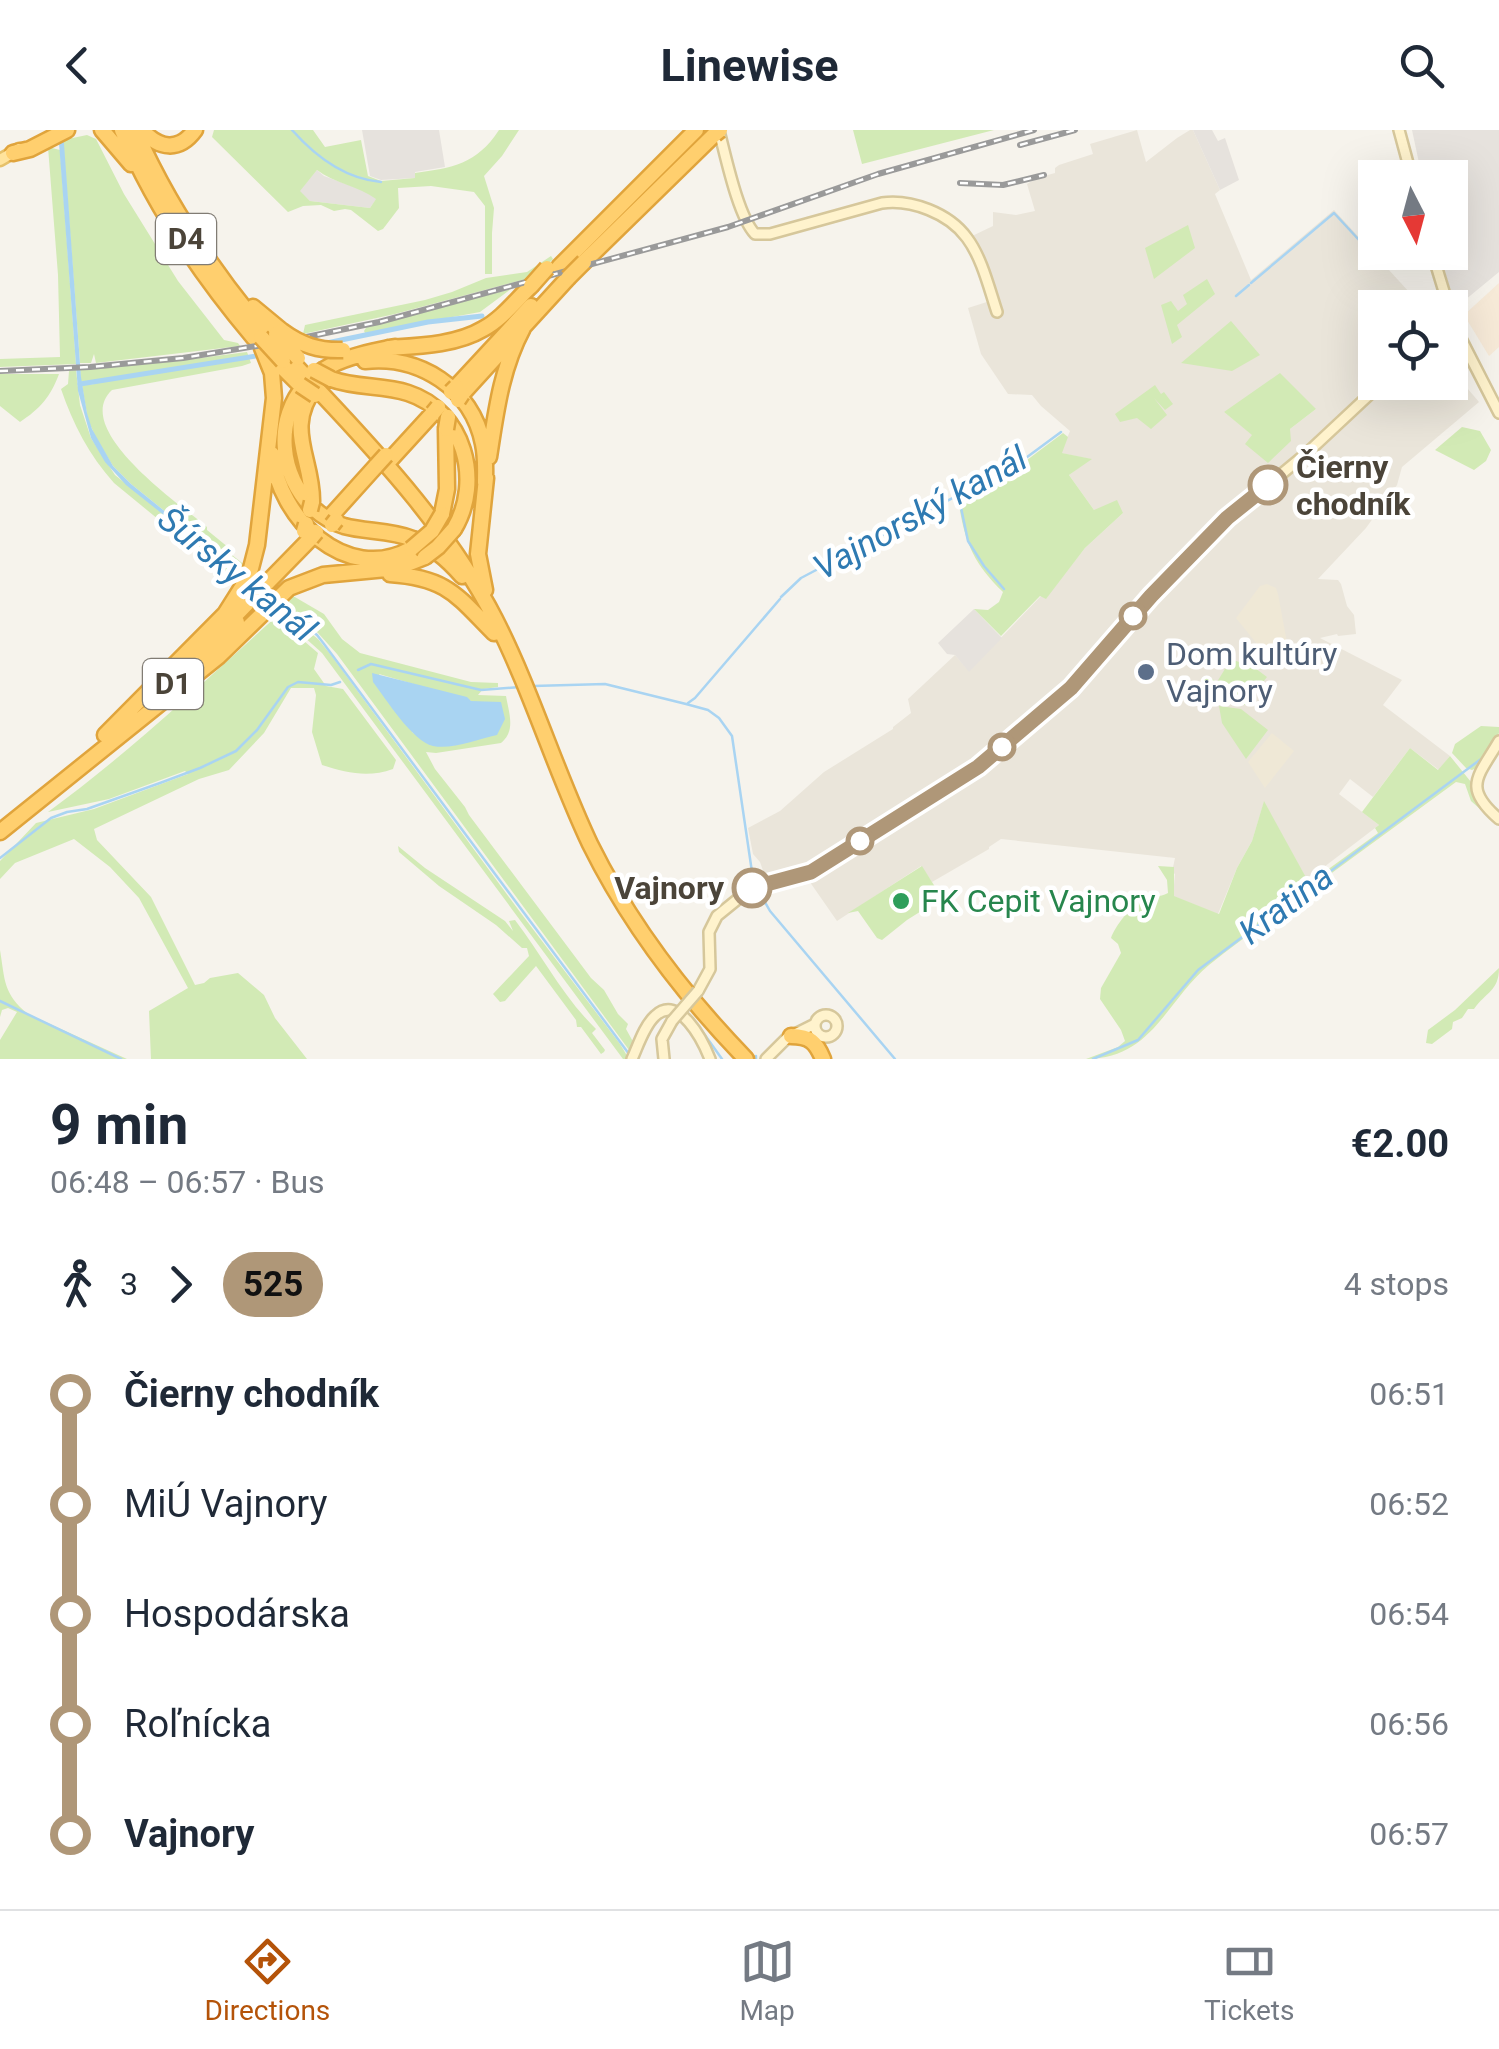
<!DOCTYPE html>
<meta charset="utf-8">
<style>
:root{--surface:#fff;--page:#f2f2f3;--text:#1f2937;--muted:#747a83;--line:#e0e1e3;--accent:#b45309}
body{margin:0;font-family:Roboto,sans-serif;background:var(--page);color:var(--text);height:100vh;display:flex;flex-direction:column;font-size:38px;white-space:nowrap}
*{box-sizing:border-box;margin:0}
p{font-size:32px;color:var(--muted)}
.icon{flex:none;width:55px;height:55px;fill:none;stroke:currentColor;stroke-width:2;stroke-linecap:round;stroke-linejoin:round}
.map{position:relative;height:929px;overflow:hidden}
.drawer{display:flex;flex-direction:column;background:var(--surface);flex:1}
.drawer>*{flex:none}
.badge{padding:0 20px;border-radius:32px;font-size:35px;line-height:65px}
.needle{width:65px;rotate:174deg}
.controls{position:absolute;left:1358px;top:30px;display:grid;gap:20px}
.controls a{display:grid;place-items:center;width:110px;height:110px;border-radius:0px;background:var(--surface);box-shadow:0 10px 40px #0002;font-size:50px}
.map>.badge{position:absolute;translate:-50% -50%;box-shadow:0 0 0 5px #fff}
.legs{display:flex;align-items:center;gap:15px;height:110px;padding:0 50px;font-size:32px}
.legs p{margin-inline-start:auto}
.summary{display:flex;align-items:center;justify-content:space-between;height:170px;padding:0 50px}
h1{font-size:55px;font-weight:700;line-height:75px}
ul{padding:0 50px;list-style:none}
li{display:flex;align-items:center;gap:35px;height:110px;font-size:38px}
li i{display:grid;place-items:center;width:15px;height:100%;margin:0 12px;background:currentColor}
li i::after{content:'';width:25px;height:25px;margin:-12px;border:8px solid;border-radius:50%;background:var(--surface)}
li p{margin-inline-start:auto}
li:first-child i{background:linear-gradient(#0000 50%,currentColor 0)}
li:last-child i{background:linear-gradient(currentColor 50%,#0000 0)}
header{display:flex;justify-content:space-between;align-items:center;height:130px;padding:0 50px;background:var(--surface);font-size:45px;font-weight:700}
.tabs{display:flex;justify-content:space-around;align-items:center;height:140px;border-top:2px solid var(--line);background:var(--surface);font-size:28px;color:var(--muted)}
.tabs a{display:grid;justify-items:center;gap:5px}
.tabs .selected{color:var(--accent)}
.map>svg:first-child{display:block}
</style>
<header><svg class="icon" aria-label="back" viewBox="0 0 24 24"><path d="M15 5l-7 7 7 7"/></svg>Linewise<svg class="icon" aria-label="search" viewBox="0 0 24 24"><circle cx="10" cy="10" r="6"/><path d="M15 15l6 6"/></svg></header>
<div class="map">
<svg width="1499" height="929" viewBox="0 0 1499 929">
<rect width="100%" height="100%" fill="#f6f3ec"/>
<path fill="#eae5da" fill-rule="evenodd" d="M1137,0L1146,32L1177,8L1190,0H1193L1220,60L1215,64L1251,150L1334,80L1410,163L1403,172L1408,177L1375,178V252H1450V238L1479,272L1402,337L1397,355L1366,398L1318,449L1338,450L1341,454L1347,476L1354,485L1356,504L1338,506L1337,504L1320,508L1402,550L1383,575L1450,626L1439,640L1410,618L1373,667L1350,649L1339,664L1379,695L1307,750L1264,672L1252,711L1237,738L1218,784L1173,766L1175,744L1172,742L1175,728L1001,709L989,717V719L932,752L921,736L837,791L805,745L768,755L760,732L753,724L748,698L780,681L824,642L893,599V597L911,583L908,569L955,525L969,541L1041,466L1046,468L1085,418L1123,383L1094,380L1069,345L1090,329L1061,323L1070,301L1041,276L1032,265L1008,264L981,224L968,178L990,171L970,107L993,96V82L1016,85L1035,81L1027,54L1037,48L1055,43V38L1059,35L1093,24L1090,14ZM1316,279L1290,299L1253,305L1224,282Z"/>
<path fill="#f7ead8" d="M1499,153V217L1489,226L1464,185Z"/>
<path fill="#e6e2dd" d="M362,0H439L445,37L415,42V48L381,50L370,46Z
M1193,0H1212L1218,11L1225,8L1239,50L1220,60Z
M1412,0H1499V142L1465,170H1458L1452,166L1440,123L1450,122V48L1422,47Z
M317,40L324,46L360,59L377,68L370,78L310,71L299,61Z
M974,479L1002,508L969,542L955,525L947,524L938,513Z"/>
<path fill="#efe8d6" d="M1267,454L1276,458L1278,464L1288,518L1274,535L1236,488L1260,456Z
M1272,603L1294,621L1265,658L1248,632Z"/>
<path fill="#d2eab5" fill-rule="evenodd" d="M214,0H313L325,17L361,10L368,46L381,51L415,48V43C452,38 477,34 499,0H519L502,26L484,46L494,78L492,103V144H485V76L474,62L431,56L398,58L399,78L383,99L378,101L351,80L345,79L334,81L321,75L303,76L288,82L212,7ZM317,40C334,53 358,56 376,69L370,78L310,71L300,61Z
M853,0H994L862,34Z
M87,5L96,9L124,64L178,151L224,210L238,213L240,216L96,233L94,224L91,233H80L63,10Z
M48,17L60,20L76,234L0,237V229L60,227L58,145Z
M1188,95L1195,118L1154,149L1145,118Z
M551,126L553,129L537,146L395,184L303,204L305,195L425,170L452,162L486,148L527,142Z
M1207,149L1215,164L1177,195L1182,207L1172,214L1161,175L1171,171L1178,181L1187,174L1183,165Z
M511,159L480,182L365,203L364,201L367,196Z
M1231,191L1260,225L1232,241L1181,233Z
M247,222L251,233L242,236L112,260C70,299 181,375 207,397V400L234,422L232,425L246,436L240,442L131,354L113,336L97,310L88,290L82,255L95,254L96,251H81L80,239L184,230Z
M76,240L80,275L91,308L115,345L243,448L239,452L231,449L114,353C89,325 73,294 61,259L68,254L69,241Z
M1280,243L1316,279L1290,299L1291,311L1268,333L1245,314L1252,305L1224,282Z
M0,244H59C51,266 40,279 20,292L0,276Z
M1155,255L1161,264L1164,262L1173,274L1165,280L1154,268L1167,285L1151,299L1137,288L1120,292L1115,284Z
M1462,297L1480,301L1491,320L1486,331L1474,340L1435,320Z
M1063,303L1068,307L1062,323L1092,329L1069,345L1094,380L1117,370L1123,383L1085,418L1046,469L1040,466L1001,506L974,479L988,480L999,472L1003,462C972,432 964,410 958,368L1019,336Z
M288,463L324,484L342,509L360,523L471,552L498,553V557L483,559L478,565L506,566C509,583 516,601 501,613L436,623L426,622L435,639L465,677L469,685L591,848L604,860L618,884L628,894L626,899L636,917L632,924L337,524L318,503L278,471ZM379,544L471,571L472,610L451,616L413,603Z
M274,474L318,509L331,525L520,782L620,914L629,929H623L322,523L283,488L278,479L272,475Z
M276,487L318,523L314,539L326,556L343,559L396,630L393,639C368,648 347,643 322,635L312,602L316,565L314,558H291L264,603L229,640L199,649L94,699L97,710L151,767L195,855L204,853L210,848L238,843L264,865L275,888L307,929H151L149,881L188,858L139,768L110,737L74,709L15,733L0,749V731L36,693L94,679L188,644L185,641L109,669L48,682C129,623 201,554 276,487Z
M1231,529L1255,538L1267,547L1245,575L1220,572V569L1212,567L1202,569L1216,558L1213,553L1206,558L1203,549L1209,547L1217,552Z
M1219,576L1241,579L1268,600L1246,629L1222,593Z
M1481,596L1499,597V603L1481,636L1472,640L1466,638L1452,623L1455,614Z
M1410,618L1438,640L1450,626L1471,652L1478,673L1499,691V696L1471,671L1465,654L1456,652L1329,745L1319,754L1317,762L1312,751L1378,703L1375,698L1379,695L1362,682Z
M1264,671L1314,762L1302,766C1270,790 1237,812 1209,835C1166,871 1152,929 1086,929L1118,917L1125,911L1121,900L1100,869L1101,858L1121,823L1118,814L1111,808C1115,796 1132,775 1143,769C1153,765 1159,768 1168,763L1167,750L1158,736L1174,737V766L1219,784L1237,738L1252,711Z
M398,716L425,738L505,791L513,801L509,791L515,790C542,825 563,867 596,899L592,903L605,920L604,922L601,924L581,897H577L576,890L536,836L505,871L500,872L493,864L529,826L527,818H522L496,795L439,756L399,722Z
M922,736L942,768L907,790L882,810L877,808L858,781L848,783Z
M0,820C5,850 3,864 28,884L127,929H0V910L17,882L8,878L2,880L0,887Z
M1499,838C1499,861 1486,862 1474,879H1468L1462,888L1453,892L1452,899L1432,914L1426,913L1428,900L1455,880Z"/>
<path fill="#a9d4f2" d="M58,0H63L81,247L87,283L92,299L113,336L131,354L240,442L244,446L243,448L126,355L105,332L91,308L78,261Z
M372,543L467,567L471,571L501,572L505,589L497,605C478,609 452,620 433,616C412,611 386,569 373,552Z"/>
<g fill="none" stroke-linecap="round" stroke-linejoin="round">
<path stroke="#a9d4f2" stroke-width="2.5" d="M292,0C315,26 345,49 381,52
M1251,153L1334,83L1372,124
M1236,166L1249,155
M959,368L968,411L984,436L1004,459
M781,467L801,448L1019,333L1061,302
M278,474L317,505L324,514L629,924
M358,540L371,534L481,560L520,557
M533,556L605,554L686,574L708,580L719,588L732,606L752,742L757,758L770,781L895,929
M688,573L695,568L780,469
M0,728L51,688L67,682L87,679L160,653L200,638L236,621L257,600L288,557L298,552L331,555L340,552
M0,871L121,929
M702,901L722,929
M756,926V929
M1093,929L1138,910L1198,840L1485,626"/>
<path stroke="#a9d4f2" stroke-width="5" d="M322,214L428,192L482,186
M80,254L262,225"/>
<g stroke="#d6c79b" stroke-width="14">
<path id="secondary" d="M1399,0L1412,48
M719,1C726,27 738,86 755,104H770L882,73C911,69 949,83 967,108C982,128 989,158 997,182
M1432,122L1449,178
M1450,186H1455L1458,190L1457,195L1453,197
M1455,197L1499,283
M1499,611C1478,647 1462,657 1499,689
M698,861L710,839L709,802L717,786L749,760L800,746L815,740L975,640L1071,558L1151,466L1222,393L1307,323L1383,252
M815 896a11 11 0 1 1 22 0a11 11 0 1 1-22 0Z
M632,929C638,916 644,896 655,886C679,863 703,911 710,929
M664,929L662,909L672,891
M766,929L787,908L815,894"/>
</g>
<g stroke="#e6c16a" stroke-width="15">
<path id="primary" d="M0,30L19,19"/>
</g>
<g stroke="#e0a43c" stroke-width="19">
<path id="highway" d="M102,0L131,34
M122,0C154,76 201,145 254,208
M135,0C168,76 214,143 267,206
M142,0C159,19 179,22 195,0
M13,23L30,19L67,0
M584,132L715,4
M559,137L696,0
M253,177L282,201
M395,217C351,226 306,234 289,283C274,327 298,382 344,396C366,402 390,400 413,409C433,416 448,430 462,446
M388,218C419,216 456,215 483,199C502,189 516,170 531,156
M270,225L300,255
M290,230L307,248
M365,231C419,225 472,258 483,314C486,327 485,340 485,353
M331,249C356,258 383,255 408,263C464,281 483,351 454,399
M456,257L531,176
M319,261C385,331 450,402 495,489C532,562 555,640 590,714C630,795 683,864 746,929
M462,264L568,148
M272,324C279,388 345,455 411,419
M489,327C496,282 501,239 523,198
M390,330L433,283
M312,372C313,328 283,299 316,256
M442,384L447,359L446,299
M330,387L376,336
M390,444C448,448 457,466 494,503
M485,460L478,424L486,348
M227,494L311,408
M188,540L237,492
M105,605L225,484L249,446L257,415L274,268L272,243L262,218
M0,702L219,526L289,458L323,445L397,438L425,427
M791,906C810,906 816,912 823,929"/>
</g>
<use href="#secondary" stroke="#fff3cd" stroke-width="9"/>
<use href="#primary" stroke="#ffe39c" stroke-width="10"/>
<use href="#highway" stroke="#ffcf6e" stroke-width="14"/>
<g stroke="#9a9a9a" stroke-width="6">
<path id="rail" d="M1020,15L1075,0
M960,53L1003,55L1044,45
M0,241L90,237L183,228L287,211L379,192L728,97L878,44L1034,0"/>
</g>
<use href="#rail" stroke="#fff" stroke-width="2.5" stroke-dasharray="8" stroke-linecap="butt"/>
<g stroke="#d6c79b" stroke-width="14" stroke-linecap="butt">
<path id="secondary-bridge" d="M672,891L698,861"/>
</g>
<g stroke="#e0a43c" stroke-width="19" stroke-linecap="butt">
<path id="highway-bridge" d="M715,4L720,0
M568,148L584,132
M531,156L547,138
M282,201C301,215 319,221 343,220
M276,204L298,228
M261,207L283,231
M314,240L331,249
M300,255L315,265
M451,262L456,257
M458,270L462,264
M433,283L438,277
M446,299L448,287
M376,336L386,325
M310,380L312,372
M332,395L336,390
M304,401L306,394
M311,408L316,402
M411,419L432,401L442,384
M425,427L438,417L454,399"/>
</g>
<use href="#secondary-bridge" stroke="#fff3cd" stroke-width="9"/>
<use href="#highway-bridge" stroke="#ffcf6e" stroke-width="14"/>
</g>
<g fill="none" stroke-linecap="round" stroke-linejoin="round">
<g stroke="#fff" stroke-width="22">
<path id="line-1" d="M752,758L811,742L978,637L1071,558L1151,466L1227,388L1268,355"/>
</g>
<use href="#line-1" stroke="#af9778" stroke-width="15"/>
</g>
<g fill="#fff" stroke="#af9778" stroke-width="5">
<circle cx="1268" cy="355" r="18"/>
<circle cx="1133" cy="486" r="12"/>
<circle cx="1002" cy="617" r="12"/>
<circle cx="860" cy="711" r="12"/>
<circle cx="752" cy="758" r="18"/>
</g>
<circle fill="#5c6f8a" stroke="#fff" stroke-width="4" cx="1146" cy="542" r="10"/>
<circle fill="#2e9e5b" stroke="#fff" stroke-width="4" cx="901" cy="771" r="10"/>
<g text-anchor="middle" stroke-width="9" stroke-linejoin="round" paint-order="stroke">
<g fill="#fff" stroke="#817c74" stroke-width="2.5">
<rect x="156" y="84" width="60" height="50" rx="8"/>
<rect x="143" y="529" width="60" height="50" rx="8"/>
</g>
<g font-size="30" font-weight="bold" fill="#4b4439">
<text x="186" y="119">D4</text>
<text x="173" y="564">D1</text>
</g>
<g font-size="32" font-weight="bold" fill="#4b4439" stroke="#fff" text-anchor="start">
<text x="1296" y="348">Čierny<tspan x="1296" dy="37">chodník</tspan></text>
<text x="724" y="769" text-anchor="end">Vajnory</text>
</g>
<g font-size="32" fill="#4e5e75" stroke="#fff" text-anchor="start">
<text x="1166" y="535">Dom kultúry<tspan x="1166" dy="37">Vajnory</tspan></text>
</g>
<g font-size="32" fill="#27864d" stroke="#fff" text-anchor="start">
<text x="921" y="782">FK Cepit Vajnory</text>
</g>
<g font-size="35" font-style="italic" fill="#2e7ab2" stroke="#fff">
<text transform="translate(920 383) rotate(-29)" y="12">Vajnorský kanál</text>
<text transform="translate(237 444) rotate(39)" y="12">Šúrsky kanál</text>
<text transform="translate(1286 774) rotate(-37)" y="12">Kratina</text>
</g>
</g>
</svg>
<div class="controls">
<a><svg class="needle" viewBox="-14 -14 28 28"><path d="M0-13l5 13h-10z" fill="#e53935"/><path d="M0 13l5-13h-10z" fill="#747a83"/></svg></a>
<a><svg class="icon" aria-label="locate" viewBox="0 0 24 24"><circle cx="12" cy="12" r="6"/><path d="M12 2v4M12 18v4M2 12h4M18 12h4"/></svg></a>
</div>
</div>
<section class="drawer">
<div class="summary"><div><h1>9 min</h1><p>06:48 – 06:57 · Bus</p></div><b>€2.00</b></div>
<div class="legs"><svg class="icon" aria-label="walk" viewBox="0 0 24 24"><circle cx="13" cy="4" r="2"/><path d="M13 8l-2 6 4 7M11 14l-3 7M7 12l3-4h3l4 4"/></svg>3<svg class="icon" aria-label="forward" viewBox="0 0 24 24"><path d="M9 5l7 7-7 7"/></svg><b class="badge" style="background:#af9778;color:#111">525</b><p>4 stops</p></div>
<ul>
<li><i style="color:#af9778"></i><b>Čierny chodník</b><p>06:51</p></li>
<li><i style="color:#af9778"></i><span>MiÚ Vajnory</span><p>06:52</p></li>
<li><i style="color:#af9778"></i><span>Hospodárska</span><p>06:54</p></li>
<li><i style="color:#af9778"></i><span>Roľnícka</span><p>06:56</p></li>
<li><i style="color:#af9778"></i><b>Vajnory</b><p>06:57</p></li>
</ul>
</section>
<nav class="tabs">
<a class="selected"><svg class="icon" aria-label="directions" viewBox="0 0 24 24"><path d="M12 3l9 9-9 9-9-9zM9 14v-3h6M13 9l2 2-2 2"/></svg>Directions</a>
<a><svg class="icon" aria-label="map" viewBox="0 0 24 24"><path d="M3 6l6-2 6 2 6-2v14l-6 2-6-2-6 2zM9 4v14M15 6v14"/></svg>Map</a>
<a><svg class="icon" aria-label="tickets" viewBox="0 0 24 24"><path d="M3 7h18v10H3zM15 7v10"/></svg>Tickets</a>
</nav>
